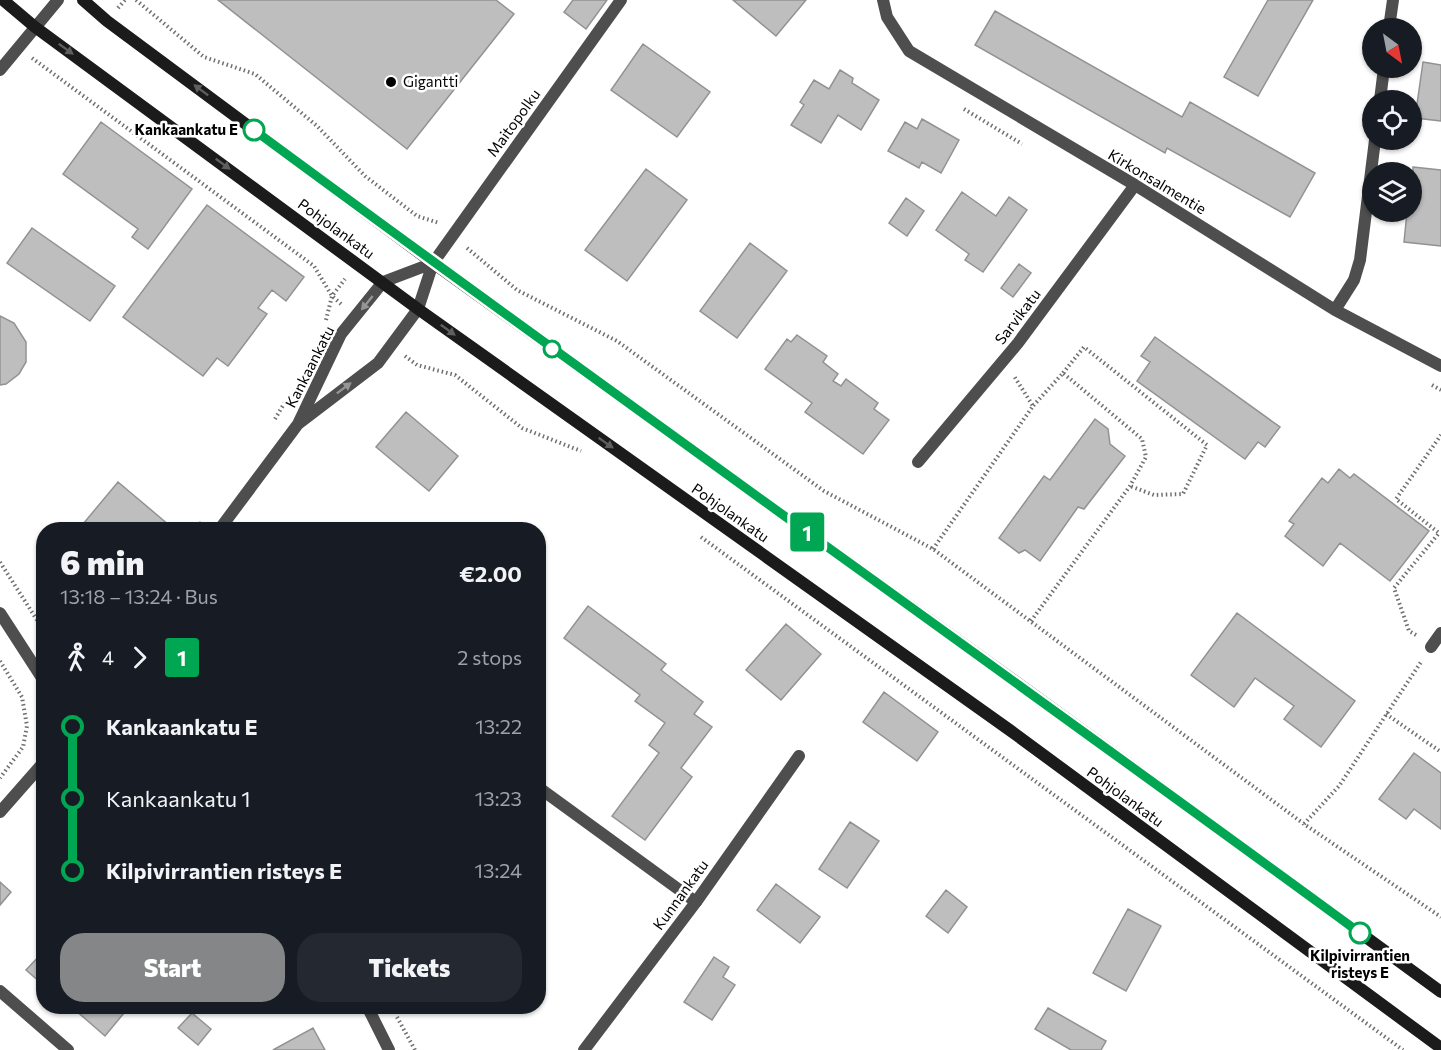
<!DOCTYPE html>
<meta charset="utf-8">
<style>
:root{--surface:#171b24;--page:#242831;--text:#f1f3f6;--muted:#9ea1a6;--accent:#858687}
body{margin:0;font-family:Commissioner,sans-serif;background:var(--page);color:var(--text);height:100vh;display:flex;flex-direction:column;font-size:22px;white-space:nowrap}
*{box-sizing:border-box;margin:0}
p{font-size:20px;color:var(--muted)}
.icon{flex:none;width:33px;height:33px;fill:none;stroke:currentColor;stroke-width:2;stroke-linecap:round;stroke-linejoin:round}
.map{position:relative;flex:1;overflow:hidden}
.side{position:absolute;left:36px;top:522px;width:510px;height:492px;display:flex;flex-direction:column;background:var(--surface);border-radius:24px;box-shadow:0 2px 4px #0004}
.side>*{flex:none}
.badge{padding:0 12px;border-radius:4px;font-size:21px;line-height:39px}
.needle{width:39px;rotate:148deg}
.fabs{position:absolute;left:1362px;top:18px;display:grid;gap:12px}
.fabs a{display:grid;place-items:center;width:60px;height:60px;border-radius:50%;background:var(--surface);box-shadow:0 2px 4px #0004;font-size:30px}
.map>.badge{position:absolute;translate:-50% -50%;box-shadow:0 0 0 3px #fff}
.legs{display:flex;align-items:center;gap:9px;height:66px;padding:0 24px;font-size:20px}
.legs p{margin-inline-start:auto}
.headline{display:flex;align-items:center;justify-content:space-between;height:102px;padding:0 24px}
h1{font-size:33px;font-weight:800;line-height:45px}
.action{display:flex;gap:12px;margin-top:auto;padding:12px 24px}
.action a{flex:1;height:69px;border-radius:24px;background:var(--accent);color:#fff;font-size:24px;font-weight:800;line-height:69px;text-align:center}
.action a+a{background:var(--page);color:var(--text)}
ul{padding:0 24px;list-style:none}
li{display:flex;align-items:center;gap:21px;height:72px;font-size:22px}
li i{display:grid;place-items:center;width:9px;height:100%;margin:0 8px;background:currentColor}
li i::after{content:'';width:15px;height:15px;margin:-8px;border:4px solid;border-radius:50%;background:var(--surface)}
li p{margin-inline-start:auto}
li:first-child i{background:linear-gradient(#0000 50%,currentColor 0)}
li:last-child i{background:linear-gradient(currentColor 50%,#0000 0)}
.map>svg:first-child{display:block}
</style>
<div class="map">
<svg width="1441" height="1050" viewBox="0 0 1441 1050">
<rect width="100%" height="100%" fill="#fff"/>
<path fill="#bebebe" stroke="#929292" stroke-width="1.5" d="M218,0H496L514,14L407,149Z
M573,0H607L586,29L564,12Z
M733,0H806L776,36Z
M1268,0H1313L1258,96L1224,77Z
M995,11L1182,117L1190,102L1315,173L1290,217L1167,148L1165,153L975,45Z
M643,44L710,92L677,137L611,90Z
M1423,62L1441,65V121L1415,118Z
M840,70L853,78L852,83L879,100L861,130L838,115L821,143L791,125L804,105L800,102L814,80L829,89Z
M922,119L959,140L941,173L922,162L919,168L888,151L905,122L917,129Z
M101,122L192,189L148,249L132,237L138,229L63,174Z
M1413,167L1441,170V246L1404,242L1407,212H1412Z
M646,169L687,200L627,281L585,250Z
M962,192L996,216L1009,197L1027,210L983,272L965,260L969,254L936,230Z
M906,198L924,211L907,236L889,223Z
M207,205L304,277L286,301L272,290L258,308L267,314L228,366L217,358L203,376L123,317Z
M32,228L115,286L90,321L7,263Z
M750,243L787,271L737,338L700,311Z
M1019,264L1031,273L1013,297L1001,288Z
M0,316L14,323L26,342V362L19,374L6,384L0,385Z
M797,335L827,356L823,362L838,374L833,381L841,386L846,379L878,403L874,409L889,420L863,454L805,412L812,403L765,369L787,339L791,342Z
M1155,337L1280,427L1265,447L1258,442L1245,459L1137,381L1150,362L1141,356Z
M406,412L458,456L429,491L376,447Z
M1095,419L1108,429L1110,444L1125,456L1084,509L1078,507L1040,561L1025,550L1019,553L999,538L1044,476L1050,480Z
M1339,469L1350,478L1354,474L1429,531L1390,581L1340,543L1323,566L1285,536L1294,524L1289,521L1322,478L1328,483Z
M118,482L169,525L165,530H78Z
M588,606L666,664L661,670L703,702L694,714L712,727L681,768L692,777L645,840L612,816L659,753L649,745L665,723L635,701L640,695L564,638Z
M1237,613L1355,701L1321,747L1284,719L1294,706L1255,678L1234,707L1191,675Z
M786,624L821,654L781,700L746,670Z
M884,692L938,732L917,761L863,722Z
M1414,753L1441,773V829L1414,809L1406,819L1379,799Z
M850,822L879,841L847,888L819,869Z
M0,882L11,892L0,905Z
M776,884L820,917L800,943L757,910Z
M946,890L967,907L948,933L926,916Z
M1128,909L1161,926L1126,991L1093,973Z
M44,951V980L41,983L26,970Z
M714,957L729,967L723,977L735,985L712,1020L684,1002Z
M77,1006H116L124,1013L105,1036L74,1009Z
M1048,1008L1106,1041L1101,1050H1071L1035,1029Z
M192,1013L211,1029L198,1045L178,1028Z
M313,1028L325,1050H273Z"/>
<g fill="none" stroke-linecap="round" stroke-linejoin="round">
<path stroke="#707070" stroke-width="4" stroke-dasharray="1.5 3" stroke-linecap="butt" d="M136,0L204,57L255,74L317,126L365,176L417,216L439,223
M118,8L125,0
M32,58L314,266L332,296L341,304
M964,109L1022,144
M467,248L517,290L617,341L824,491L933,549L1304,824L1441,917
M326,320L332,296L345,279
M405,356L417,365L455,375L522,428L581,451
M1063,373L1084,347L1207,445L1183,494L1154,495L1130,486
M1432,385L1441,390
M275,419L285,402
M196,530L201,522
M701,537L1403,1050
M933,549L1033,406L1014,376
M0,562L44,631
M1031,621L1130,486L1146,457L1142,439L1063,373L1033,406
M1416,635L1409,631L1394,588L1439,533L1396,499L1441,435
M0,661L22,697L27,726L23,747L0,778
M1386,714L1441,752
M1304,824L1339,786L1421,662
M397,1017L415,1050"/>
<path stroke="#4e4e4e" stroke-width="12" d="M1431,647L1441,633
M538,787L696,902"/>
<path stroke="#4e4e4e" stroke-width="12" d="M883,0L887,17L909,51L1135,185L1335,310L1441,366
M1389,28L1393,0
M0,70L58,0
M1380,100L1384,68
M1335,310L1354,280L1360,260L1375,140
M298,424L378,363L418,309L433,263L621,0
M918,462L1018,343L1135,185
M219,530L298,424L341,334L383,282L433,263
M0,613L44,681
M0,812L44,762
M0,991L68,1050
M367,1006L389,1050
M584,1050L696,902L799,756"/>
<path stroke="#1b1b1b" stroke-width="12" d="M3,0L35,27L418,309L1011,731L1441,1048
M83,0L107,21L433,263L1037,697L1441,992"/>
</g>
<defs><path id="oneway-solid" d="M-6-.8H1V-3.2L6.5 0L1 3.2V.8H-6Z" transform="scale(1.5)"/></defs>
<g fill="#5f5f5f">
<use href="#oneway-solid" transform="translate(66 49) rotate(36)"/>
<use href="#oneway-solid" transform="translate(201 90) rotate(-143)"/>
<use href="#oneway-solid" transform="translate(223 164) rotate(36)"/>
<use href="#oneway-solid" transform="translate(448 330) rotate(36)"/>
<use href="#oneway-solid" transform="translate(606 443) rotate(35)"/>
</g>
<g fill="#959595">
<use href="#oneway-solid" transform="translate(367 303) rotate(129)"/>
<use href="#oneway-solid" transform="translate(344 388) rotate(-37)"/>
</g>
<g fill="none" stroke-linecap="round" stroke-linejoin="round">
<g stroke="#fff" stroke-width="14">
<path id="line-1" d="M254,130C621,401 993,664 1360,933"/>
</g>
<use href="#line-1" stroke="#00a651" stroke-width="9"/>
</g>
<circle fill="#000" stroke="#fff" stroke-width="2" cx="391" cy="82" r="6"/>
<g fill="#fff" stroke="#00a651" stroke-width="3">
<circle cx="254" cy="130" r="10"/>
<circle cx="552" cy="349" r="8"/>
<circle cx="1360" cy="933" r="10"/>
</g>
<g text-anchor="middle" stroke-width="5" stroke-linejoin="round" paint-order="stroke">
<g font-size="15" fill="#000" stroke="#fff" text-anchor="start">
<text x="403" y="87">Gigantti</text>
</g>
<g font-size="15" fill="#000" stroke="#fff">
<text transform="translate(514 123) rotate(-54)" y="5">Maitopolku</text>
<text transform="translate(1157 182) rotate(31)" y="5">Kirkonsalmentie</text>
<text transform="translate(336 229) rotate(36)" y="5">Pohjolankatu</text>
<text transform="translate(1018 317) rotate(-53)" y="5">Sarvikatu</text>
<text transform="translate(310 367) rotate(-63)" y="5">Kankaankatu</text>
<text transform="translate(730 513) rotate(35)" y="5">Pohjolankatu</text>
<text transform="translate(1125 797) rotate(36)" y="5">Pohjolankatu</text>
<text transform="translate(681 895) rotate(-54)" y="5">Kunnankatu</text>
</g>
<g font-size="15" font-weight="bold" fill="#000" stroke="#fff" text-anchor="end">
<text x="238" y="135">Kankaankatu E</text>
<text x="1360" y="961" text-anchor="middle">Kilpivirrantien<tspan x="1360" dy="17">risteys E</tspan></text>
</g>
</g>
</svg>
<div class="fabs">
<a><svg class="needle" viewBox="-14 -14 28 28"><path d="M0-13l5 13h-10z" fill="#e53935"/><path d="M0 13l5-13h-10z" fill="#9ea1a6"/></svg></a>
<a><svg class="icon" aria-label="locate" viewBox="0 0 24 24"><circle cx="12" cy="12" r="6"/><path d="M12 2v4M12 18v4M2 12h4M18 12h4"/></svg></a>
<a><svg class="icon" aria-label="layers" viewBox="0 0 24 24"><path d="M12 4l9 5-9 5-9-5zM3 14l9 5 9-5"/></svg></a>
</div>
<b class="badge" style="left:807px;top:532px;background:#00a651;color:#fff">1</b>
<section class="side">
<div class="headline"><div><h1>6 min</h1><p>13:18 – 13:24 · Bus</p></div><b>€2.00</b></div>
<div class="legs"><svg class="icon" aria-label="walk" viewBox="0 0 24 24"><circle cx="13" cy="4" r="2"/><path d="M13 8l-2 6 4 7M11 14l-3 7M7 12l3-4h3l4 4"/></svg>4<svg class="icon" aria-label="forward" viewBox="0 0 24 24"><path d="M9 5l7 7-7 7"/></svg><b class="badge" style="background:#00a651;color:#fff">1</b><p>2 stops</p></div>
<ul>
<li><i style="color:#00a651"></i><b>Kankaankatu E</b><p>13:22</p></li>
<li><i style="color:#00a651"></i><span>Kankaankatu 1</span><p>13:23</p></li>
<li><i style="color:#00a651"></i><b>Kilpivirrantien risteys E</b><p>13:24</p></li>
</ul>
<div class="action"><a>Start</a><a>Tickets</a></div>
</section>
</div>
